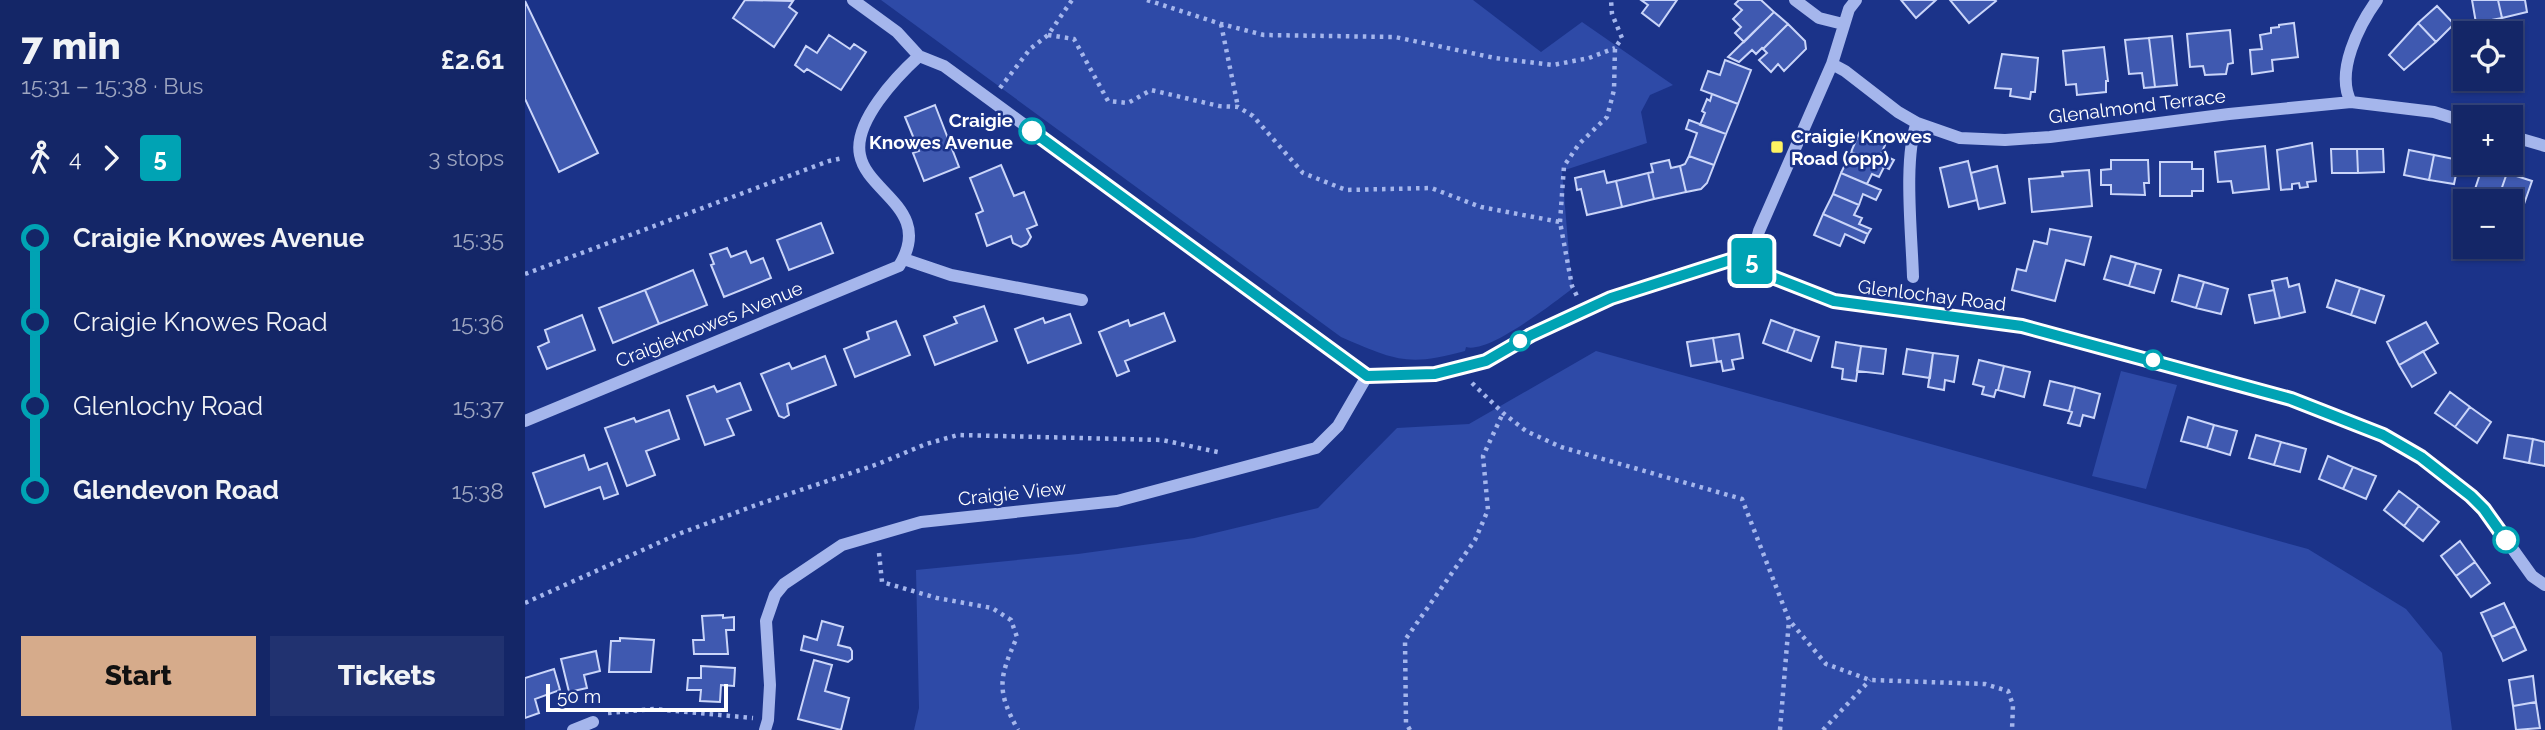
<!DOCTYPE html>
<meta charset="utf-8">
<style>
:root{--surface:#142667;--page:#213270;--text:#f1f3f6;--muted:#9da5c0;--line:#33437b;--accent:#d6ab8b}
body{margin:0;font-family:Raleway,sans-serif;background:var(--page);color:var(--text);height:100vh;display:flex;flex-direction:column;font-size:26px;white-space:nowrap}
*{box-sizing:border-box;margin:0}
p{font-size:23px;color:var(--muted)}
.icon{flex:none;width:38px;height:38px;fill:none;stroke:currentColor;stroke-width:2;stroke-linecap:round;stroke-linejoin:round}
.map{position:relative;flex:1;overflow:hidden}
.details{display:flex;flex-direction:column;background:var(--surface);width:525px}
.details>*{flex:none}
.badge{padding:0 14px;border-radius:5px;font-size:24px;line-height:46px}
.controls{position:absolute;left:1928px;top:21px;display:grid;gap:14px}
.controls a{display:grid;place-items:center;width:70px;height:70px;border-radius:0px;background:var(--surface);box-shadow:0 2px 5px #0004,0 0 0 2px var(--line);font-size:35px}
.scale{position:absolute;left:21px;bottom:18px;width:182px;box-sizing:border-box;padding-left:7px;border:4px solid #fff;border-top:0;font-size:19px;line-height:24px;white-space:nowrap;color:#fff;-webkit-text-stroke:5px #1b3389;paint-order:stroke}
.map>.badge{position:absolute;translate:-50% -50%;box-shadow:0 0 0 4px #fff}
.legs{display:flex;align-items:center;gap:10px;height:77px;padding:0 21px;font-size:23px}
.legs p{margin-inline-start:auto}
.head{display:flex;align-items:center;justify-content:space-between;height:119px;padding:0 21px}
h1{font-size:38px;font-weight:800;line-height:52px}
.action{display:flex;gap:14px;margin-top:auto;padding:14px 21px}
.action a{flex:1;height:80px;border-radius:0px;background:var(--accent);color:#111;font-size:28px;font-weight:800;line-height:80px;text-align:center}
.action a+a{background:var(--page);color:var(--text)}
ul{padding:0 21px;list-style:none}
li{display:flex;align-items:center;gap:24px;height:84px;font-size:26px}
li i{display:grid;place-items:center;width:10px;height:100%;margin:0 9px;background:currentColor}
li i::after{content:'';width:18px;height:18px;margin:-9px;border:5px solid;border-radius:50%;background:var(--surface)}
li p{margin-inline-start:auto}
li:first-child i{background:linear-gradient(#0000 50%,currentColor 0)}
li:last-child i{background:linear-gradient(currentColor 50%,#0000 0)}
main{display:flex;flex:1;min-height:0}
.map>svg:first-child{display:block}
</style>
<main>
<section class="details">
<div class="head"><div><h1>7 min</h1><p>15:31 – 15:38 · Bus</p></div><b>£2.61</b></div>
<div class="legs"><svg class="icon" aria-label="walk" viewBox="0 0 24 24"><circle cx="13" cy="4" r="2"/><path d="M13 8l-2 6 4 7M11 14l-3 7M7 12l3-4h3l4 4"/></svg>4<svg class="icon" aria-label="forward" viewBox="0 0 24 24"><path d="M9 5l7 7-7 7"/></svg><b class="badge" style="background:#00a3b4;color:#fff">5</b><p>3 stops</p></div>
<ul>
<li><i style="color:#00a3b4"></i><b>Craigie Knowes Avenue</b><p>15:35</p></li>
<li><i style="color:#00a3b4"></i><span>Craigie Knowes Road</span><p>15:36</p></li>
<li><i style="color:#00a3b4"></i><span>Glenlochy Road</span><p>15:37</p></li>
<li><i style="color:#00a3b4"></i><b>Glendevon Road</b><p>15:38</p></li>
</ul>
<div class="action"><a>Start</a><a>Tickets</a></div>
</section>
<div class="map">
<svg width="2020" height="730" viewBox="0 0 2020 730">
<rect width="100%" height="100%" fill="#1b3389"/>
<path fill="#2e4aa7" d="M356,0H948L1016,52L1057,22L1148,85L1125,95L1116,112L1122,143L1037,171L1047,289C1028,303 964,354 941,347L940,351C882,367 870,360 816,337Z
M1071,351L1783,549L1881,609L1917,653L1927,730H389L394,708L391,570L553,554L669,538L793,508L872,428L944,424Z
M1596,371L1652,385L1621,489L1567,476Z"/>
<path fill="#3f59b0" stroke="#cad5f9" stroke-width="2" d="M220,0L268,1L264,7L272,13L249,47L208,18Z
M1116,0H1152L1134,26L1117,13L1123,5Z
M1214,0H1236L1249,12L1219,42L1210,33L1216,27L1208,19L1217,10L1210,4Z
M1376,0H1411L1391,18Z
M1425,0H1470L1471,1L1444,23Z
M1947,0H1973L1977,18L1951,23Z
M1973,0H2000L2002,12L1977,18Z
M0,1L73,153L34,172L0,99Z
M1912,6L1929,24L1911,42L1893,23Z
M1249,12L1263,24L1238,49L1237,48L1231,54L1227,50L1214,62L1203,57Z
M1769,23L1773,57L1747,60L1748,71L1727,74L1725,50L1737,49L1735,35L1746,33V28L1754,27V25Z
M1893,23L1911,42L1879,70L1864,55Z
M1263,24L1280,41L1281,49L1259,71L1253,64L1246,72L1234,60L1242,53L1238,49Z
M1705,30L1708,63L1703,64L1701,74L1680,75L1678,66L1665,67L1662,34Z
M304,35L325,49L329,44L341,52L316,90L282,69L279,72L270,65L281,46L292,53Z
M1647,36L1652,85L1630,87L1624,38Z
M1624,38L1630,87L1619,88L1617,73L1604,74L1600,40Z
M1579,47L1583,81H1581V92L1552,95L1551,84L1541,85L1538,51Z
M1477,54L1513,58L1510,92H1506L1505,99L1485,96L1486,89L1470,88Z
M1200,60L1226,70L1213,104L1176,90L1183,71L1195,75Z
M1187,94L1213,104L1201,134L1175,125L1180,113L1177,111L1182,99L1185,101Z
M410,105L434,167L399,181L388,153L394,151L380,117Z
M1164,120L1201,134L1189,165L1164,156L1172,133L1161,129Z
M1335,131L1361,143L1356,154L1369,160L1364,169L1326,152Z
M1787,143L1791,181L1782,182L1783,187L1775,188L1774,183L1767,184V189L1756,190L1752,150Z
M1740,146L1744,189L1708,193L1706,181L1693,182L1690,152Z
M1806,149H1832L1833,173H1807Z
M1832,149H1858L1859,172L1833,173Z
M1884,150L1909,155L1904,180L1879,175Z
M1326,152L1359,167L1354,177L1347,174L1342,184L1316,173Z
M1909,155L1934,160L1929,184L1904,180Z
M1164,156L1189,165L1182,183L1176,189L1161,192L1155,166L1160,164Z
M1144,160L1146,168L1155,166L1161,192L1129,199L1123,173L1128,172L1126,164Z
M1586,160H1623L1624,183H1619L1620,195L1586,194V185H1576V170L1586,169Z
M1443,161L1452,200L1424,207L1415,168Z
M1635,162H1667V169H1678V191H1667V196H1635Z
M476,165L489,196L499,192L512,225L502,229L506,237L502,244L496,247L488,243L486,236L462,246L451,214L458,211L445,178Z
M1958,165L1982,173L1974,196L1950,189Z
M1472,166L1480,203L1454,209L1446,173Z
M1564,170L1567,206L1507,212L1504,179L1538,176L1537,172Z
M1079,171L1082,183L1091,181L1097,207L1062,215L1056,189L1052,190L1050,178Z
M1123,173L1129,199L1097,207L1091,181Z
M1316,173L1356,190L1351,200L1338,194L1334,205L1308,194Z
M1982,173L2007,181L1999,204L1974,196Z
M1308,194L1334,205L1329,215L1337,218L1334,224L1346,229L1343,234L1298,214Z
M1298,214L1343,234L1339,243L1320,234L1315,246L1289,235Z
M296,223L308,253L264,270L252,240Z
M1525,229L1566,237L1559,265L1541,260L1530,301L1487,290L1492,269L1501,271L1509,241L1522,244Z
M202,248L206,257L221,251L226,263L238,258L246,278L199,297L186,265L189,264L185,254Z
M1586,256L1611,263L1604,286L1579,279Z
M1611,263L1636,270L1629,293L1604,286Z
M168,270L182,305L134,324L120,290Z
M1654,275L1679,282L1671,308L1647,301Z
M1762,278L1764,287L1774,284L1780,312L1755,318L1747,281Z
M1811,280L1835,288L1826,315L1802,307Z
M1679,282L1703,289L1696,314L1671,308Z
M1835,288L1859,296L1850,323L1826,315Z
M120,290L134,324L88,343L74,308Z
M1749,290L1755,318L1730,323L1724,295Z
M459,306L472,341L410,365L399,336L432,323L429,317Z
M639,313L650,341L600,361L604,371L592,376L574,332L603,320L605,326Z
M545,314L556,343L503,363L490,329L518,318L520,323Z
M57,315L70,350L22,369L13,347L24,342L20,330Z
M1246,320L1270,329L1262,352L1238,343Z
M371,321L385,355L330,377L319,349L344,339L342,332Z
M1901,322L1913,343L1874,365L1862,342Z
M1270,329L1294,337L1286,361L1262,352Z
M1214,334L1218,358L1207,360L1209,369L1198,371L1196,361L1192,362L1188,338Z
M1188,338L1192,362L1166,366L1162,342Z
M1311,342L1336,346L1331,381L1317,379L1318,369L1307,367Z
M1336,346L1361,349L1358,374L1332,371Z
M1382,349L1408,353L1405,378L1378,374Z
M1898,351L1911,373L1887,387L1874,365Z
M1408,353L1433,356L1429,382L1420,380L1419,390L1403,387Z
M300,356L311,385L262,404L264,415L259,418L254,416L236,374L264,363L267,369Z
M1454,360L1479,366L1473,390H1471L1469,397L1457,394L1459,387L1448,384Z
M1479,366L1505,372L1499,397L1473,390Z
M1525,381L1550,387L1544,411L1519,405Z
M215,383L226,410L202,419L209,435L180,445L162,396L189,386L192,392Z
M1550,387L1575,394L1569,418L1558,415L1555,426L1543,423L1547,412L1544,411Z
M1925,392L1945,407L1930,427L1910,413Z
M1945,407L1966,422L1952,443L1930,427Z
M144,410L154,439L121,451L130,475L102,486L80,428L109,418L111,422Z
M1663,417L1689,425L1682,448L1656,441Z
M1689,425L1712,431L1705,455L1682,448Z
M1731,435L1756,442L1749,465L1724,458Z
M1983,435L2008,439L2004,463L1979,458Z
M2008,439L2020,442V466L2004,463Z
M1756,442L1781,449L1775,472L1749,465Z
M59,455L64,470L82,463L93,494L79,499L75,487L20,507L8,473Z
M1803,456L1828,467L1818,489L1794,479Z
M1828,467L1851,476L1841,499L1818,489Z
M1874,491L1894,506L1879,526L1859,510Z
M1894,506L1914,522L1898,541L1879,526Z
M1935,541L1950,562L1931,576L1916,556Z
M1950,562L1965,583L1946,597L1931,576Z
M1979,603L1990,626L1967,637L1956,613Z
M198,615V618L209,617V630H201L203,654H169L168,640H179L177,616Z
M297,621L318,627L313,645L325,648L327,651V659L323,662L276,650L279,636L292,640Z
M1990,626L2001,650L1978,661L1967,637Z
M95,638L129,640L126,672H84L86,641H95Z
M71,651L75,671L59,675L62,688L44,692L36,659Z
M289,660L307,665L300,691L324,698L316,730L273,719Z
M176,666L210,668L209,686L196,685L195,702L175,701L176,690H162L163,678H176Z
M29,669L35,690L10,699L14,713L0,718V678Z
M2008,676L2011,702L1988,706L1984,680Z
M2011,702L2015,728L1991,730L1988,706Z"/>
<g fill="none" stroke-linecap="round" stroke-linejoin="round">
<path stroke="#a5b6ec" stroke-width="4.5" stroke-dasharray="3.5 5" stroke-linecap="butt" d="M622,0L696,24L739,35L870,37L970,58L1028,65L1064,58L1090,48
M696,24L713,107
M523,35L549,39L583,101L603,103L626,90L694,106L713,107L728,116L778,173L821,190L906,188L956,207L1035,222L1047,286L1052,296
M475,88L505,49L523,35L547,0
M1035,222L1039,166L1054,144L1082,117L1089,90L1090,48L1097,38L1087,14L1086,0
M0,274L304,161L318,158
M947,383L978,413L1001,431L1036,447L1217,499L1264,620L1301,664L1345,680L1460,684L1483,691L1488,705L1487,730
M354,553L357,582L412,598L467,608L486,620L492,637C474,678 471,690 493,730
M0,603L151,535L231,505L353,464L401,444L433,435L637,440L697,453
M83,713L129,709L228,718
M885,730L881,723L880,640L950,540L963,510L958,456L978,413
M1255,730L1264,620
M1298,730L1345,680"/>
<path stroke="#a5b6ec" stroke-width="12" d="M328,0L372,32L394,56L419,66L842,376L873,377L910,374L961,361L1006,335L1085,298L1205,260H1226
M1270,0L1294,18L1318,24
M1307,64L1320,71L1373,112L1392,123L1435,138L1480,140L1525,137L1704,114L1826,102L1909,112L1941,122
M1826,102C1810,72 1834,25 1852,0
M1986,136L2020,146
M379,259L426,275L557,300
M1226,260L1245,277L1309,301L1497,326L1766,399L1858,435L1896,457L1946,496L1959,509L2007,576L2020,585
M1226,260L1234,231L1307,64L1324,9L1331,0
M1388,277C1387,238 1378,156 1392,123
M0,421L374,266C409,210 342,193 335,155C328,122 372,76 394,56
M48,730L68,722
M240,730L243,720L245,685L241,621L250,595L259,584L317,545L396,522L592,501L791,448L813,426L842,376"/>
</g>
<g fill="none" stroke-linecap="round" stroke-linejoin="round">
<g stroke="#fff" stroke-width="16">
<path id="line-1" d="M507,131L842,376L910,374L961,361L1006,335L1086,298L1205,260H1226L1245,276L1309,301L1497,326L1766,399L1858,435L1896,457L1946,496L1959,509L1981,540"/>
</g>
<use href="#line-1" stroke="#00a3b4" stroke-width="10"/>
</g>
<g fill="#fff" stroke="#00a3b4" stroke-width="3.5">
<circle cx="507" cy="131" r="12"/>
<circle cx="995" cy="341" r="9"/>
<circle cx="1628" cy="360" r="9"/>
<circle cx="1981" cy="540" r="12"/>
</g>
<rect fill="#fef362" stroke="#1b3389" stroke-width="2.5" x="1245" y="140" width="14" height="14" rx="3.5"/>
<g text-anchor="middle" stroke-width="5" stroke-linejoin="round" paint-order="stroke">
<g font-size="19" fill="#fff" stroke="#1b3389">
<text transform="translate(1612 106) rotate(-7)" y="7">Glenalmond Terrace</text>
<text transform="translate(1407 295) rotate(7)" y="7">Glenlochay Road</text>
<text transform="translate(184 324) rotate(-22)" y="7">Craigieknowes Avenue</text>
<text transform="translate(487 493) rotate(-6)" y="7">Craigie View</text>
</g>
<g font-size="19" font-weight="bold" fill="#fff" stroke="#1b3389" text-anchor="end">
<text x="488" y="127">Craigie<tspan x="488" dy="22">Knowes Avenue</tspan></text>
</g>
<g font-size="19" font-weight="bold" fill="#fff" stroke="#1b3389" text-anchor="start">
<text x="1266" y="143">Craigie Knowes<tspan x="1266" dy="22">Road (opp)</tspan></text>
</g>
</g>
</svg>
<div class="controls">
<a><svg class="icon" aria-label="locate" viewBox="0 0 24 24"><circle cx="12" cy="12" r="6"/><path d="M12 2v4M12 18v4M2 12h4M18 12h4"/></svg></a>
<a>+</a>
<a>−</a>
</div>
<div class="scale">50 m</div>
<b class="badge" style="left:1227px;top:261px;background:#00a3b4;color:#fff">5</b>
</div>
</main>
